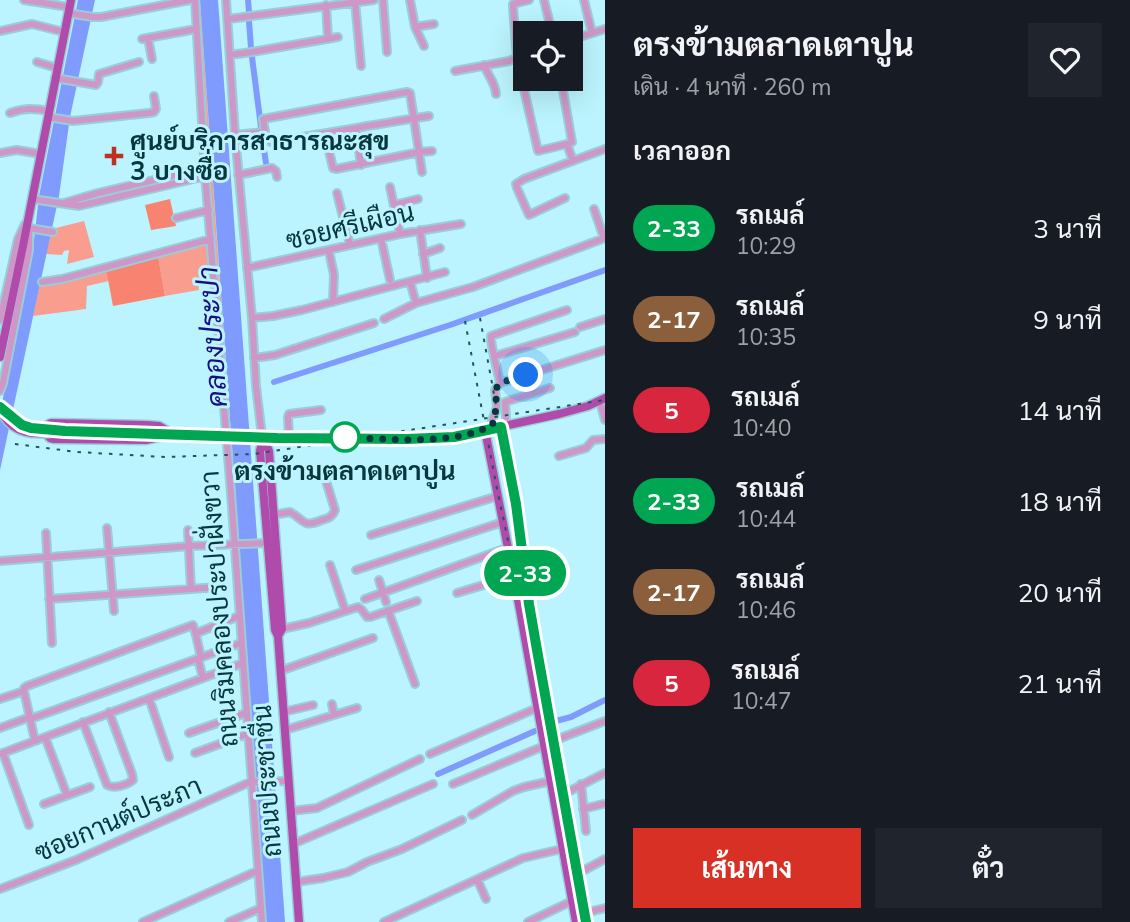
<!DOCTYPE html>
<html lang="th">
<meta charset="utf-8">
<style>
:root{--surface:#171b24;--page:#20242c;--text:#f1f3f6;--muted:#9ea1a6;--accent:#d93025}
body{margin:0;font-family:Mulish,Sarabun,sans-serif;background:var(--page);color:var(--text);height:100vh;display:flex;flex-direction:column;font-size:26px;white-space:nowrap}
*{box-sizing:border-box;margin:0}
p{font-size:23px;color:var(--muted)}
.icon{flex:none;width:38px;height:38px;fill:none;stroke:currentColor;stroke-width:2;stroke-linecap:round;stroke-linejoin:round}
.map{position:relative;flex:1;overflow:hidden}
.drawer{display:flex;flex-direction:column;background:var(--surface);width:525px}
.drawer>*{flex:none}
.badge{padding:0 14px;border-radius:23px;font-size:24px;line-height:46px}
.controls{position:absolute;left:513px;top:21px;display:grid;gap:14px}
.controls a{display:grid;place-items:center;width:70px;height:70px;border-radius:0px;background:var(--surface);box-shadow:0 7px 28px #0002;font-size:35px}
.you{position:absolute;width:35px;height:35px;margin:-18px;border:5px solid #fff;border-radius:50%;background:#1a73e8;box-shadow:0 0 0 10px #1a73e833}
.map>.badge{position:absolute;translate:-50% -50%;box-shadow:0 0 0 4px #fff}
h2{padding:0 28px;font-size:26px;line-height:63px}
.round{display:grid;place-items:center;flex:none;width:74px;height:74px;border-radius:0px;background:var(--page)}
.summary{display:flex;align-items:center;justify-content:space-between;height:119px;padding:0 28px}
h1{font-size:33px;font-weight:700;line-height:52px}
.cta{display:flex;gap:14px;margin-top:auto;padding:14px 28px}
.cta a{flex:1;height:80px;border-radius:0px;background:var(--accent);color:#fff;font-size:28px;font-weight:700;line-height:80px;text-align:center}
.cta a+a{background:var(--page);color:var(--text)}
ul{padding:0;list-style:none}
li{display:flex;align-items:center;gap:21px;height:91px;padding:0 28px}
li div{flex:1}
li b{display:block;font-size:26px}
li em{font-style:normal}
li .badge{min-width:77px;font-weight:700;text-align:center}
main{display:flex;flex:1;min-height:0}
.map>svg:first-child{display:block}
</style>
<main>
<div class="map">
<svg width="605" height="922" viewBox="0 0 605 922">
<rect width="100%" height="100%" fill="#bbf4fe"/>
<path fill="#f99d8e" d="M197,0H200L230,427H228Z
M84,221L94,257L67,264L69,250L64,251L62,255L46,254L52,229Z
M209,244L212,279H198L199,290L165,296L158,256Z
M106,269L109,281L87,286L86,309L33,316L40,284Z"/>
<path fill="#f88370" d="M170,199L176,226L151,230L145,205Z
M158,256L165,296L113,306L106,269Z"/>
<path fill="#7f9bfd" d="M78,0H95L70,117L59,196L0,470V413L33,249L39,196Z
M200,0H218L285,922H266Z"/>
<g fill="none" stroke-linecap="round" stroke-linejoin="round">
<path stroke="#7f9bfd" stroke-width="6" d="M248,0L249,12
M249,21L251,48
M252,57L261,127
M262,137L266,163
M274,382L450,325L605,270
M552,722L571,717L605,700
M438,774L535,731"/>
<g stroke="#97ced8" stroke-width="10">
<path id="minor" d="M24,0L69,7
M195,0L205,174L231,493L262,922
M226,0L235,135L252,318L256,386L261,428L263,437
M383,0L387,52
M410,0L415,27L424,46
M529,0L513,4V7L517,58L538,151L567,144
M544,0L552,33
M584,0L592,33
M355,2L361,66
M326,5L328,39
M68,13L93,17H101L190,0
M228,19L374,0
M415,27L434,24
M0,31L32,24L64,32
M148,38L152,59
M142,39L196,29
M570,40L605,29
M230,55L252,52L338,37
M37,62L57,68
M484,65C488,76 495,82 496,94
M455,71L509,61L525,53
M55,78L96,85L98,82L99,74L139,62
M561,79L572,142L567,144L573,161
M10,113C24,108 34,108 49,111
M48,117L73,121L149,113L154,112L156,109L154,96
M356,129L361,165
M325,134L333,168L336,169L420,152L432,151
M235,135L264,132
M0,153L17,150L41,154
M422,172L410,93L407,92L263,119L266,138L271,142C324,134 377,124 429,116
M238,175L272,168L276,171L277,177
M390,187L400,234
M337,193L350,245
M565,198L529,215L517,188L516,184L524,179L605,149
M32,199L79,206L206,176
M64,203L98,193L205,168
M394,205L418,199
M594,209L604,238
M176,218L209,210
M29,228L53,232
M420,230L427,278
M381,238L390,280
M329,251L334,275L333,302
M423,254L440,248
M247,268L400,234L461,224
M42,282L62,279L211,239
M411,285L416,303
M252,318L273,316L302,310L445,272
M384,319L416,303L473,287L605,238
M0,320L18,239L25,224
M580,327L605,319
M495,356L575,332
M254,358L275,355L374,323
M500,383C498,371 490,344 491,336L567,310
M0,391L3,383L29,250V229
M601,405L605,420
M506,418L505,402L550,388
M493,424L492,421L497,407L495,390L500,383L605,350
M289,438L288,417L289,414L321,410
M559,456L586,448L593,440L605,439
M273,515L290,512C306,521 302,528 322,520C329,518 332,517 335,510L323,471
M107,528L114,611
M188,530L191,589
M46,533L52,643
M371,535L498,496
M0,561L190,546L267,543
M330,565L345,610
M356,570L503,522
M379,580L386,602
M457,593L513,576
M49,599L219,587
M365,599L507,548
M388,610L415,684
M282,629L309,623L358,607L362,610L367,617H370L417,601
M201,658L196,635L197,633L239,616
M198,659L203,678
M280,671L373,638
M149,698L169,757
M0,699L24,691
M332,704L334,715
M283,712L313,705
M30,719L241,643
M83,722L107,785C114,789 127,785 133,780L132,774L109,712
M0,728L30,717
M285,730L357,708
M189,733L246,713
M45,737L67,795
M35,741L24,691V688L27,686L193,625L196,635
M553,741L605,721
M3,753L29,825
M195,753L247,734
M0,754L243,663
M430,754L537,708
M453,784L544,746
M581,784L586,831
M564,794L605,773
M44,804L90,787
M583,809L603,804
M291,811L317,808L420,759
M472,815L513,791L524,787L551,781
M293,844L433,784
M577,874L605,859
M477,879L486,899
M296,882L323,878L348,872L367,862L402,849L462,820
M0,889L76,860L250,782L288,781
M584,913L605,908
M143,922L257,871
M229,922L261,908
M384,922L523,858L562,849
M528,922L572,901"/>
</g>
<g stroke="#97ced8" stroke-width="11">
<path id="major" d="M0,357L23,246L71,0
M51,423L147,425L159,426L173,434L146,440L54,439L50,438L47,435L46,426Z
M501,427L516,504L537,650L586,922
M485,430L520,610L576,922
M65,431L277,437L433,438L468,434L559,414L588,406L605,398
M263,437L260,451L275,630L278,636L299,922
M263,437L269,451L282,629L278,636"/>
</g>
<use href="#minor" stroke="#ce97c8" stroke-width="6"/>
<use href="#major" stroke="#b14bab" stroke-width="8"/>
<path stroke="#23545b" stroke-width="2" stroke-dasharray="3.5 7" stroke-linecap="butt" d="M480,318L511,487L529,621L584,922
M465,321L497,489L513,564
M15,444L77,452L165,457L254,454L605,400"/>
<g stroke="#97ced8" stroke-width="11" stroke-linecap="butt">
<path id="major-bridge" d="M0,409C14,439 38,434 65,431
M2,409L22,425L40,429"/>
</g>
<use href="#major-bridge" stroke="#b14bab" stroke-width="8"/>
</g>
<g fill="none" stroke-linecap="round" stroke-linejoin="round">
<g stroke="#fff" stroke-width="16">
<path id="line" d="M0,407L22,425L31,428L65,431L277,438L407,439L454,437L501,427L516,504L529,604L537,650L586,922"/>
</g>
<use href="#line" stroke="#00a651" stroke-width="10"/>
<path stroke="#07373e" stroke-width="7" stroke-dasharray="0 12.6" d="M345,437C385,439 460,446 493,424L492,421L497,407L495,390L500,383L526,375"/>
</g>
<path fill="#be3122" stroke="#bbf4fe" stroke-width="2.5" d="M110.5 145.5h7v7h7v7h-7v7h-7v-7h-7v-7h7z"/>
<circle fill="#fff" stroke="#00a651" stroke-width="3.5" cx="345" cy="437" r="14"/>
<g text-anchor="middle" stroke-width="6" stroke-linejoin="round" paint-order="stroke">
<g font-size="26" font-weight="bold" fill="#07373e" stroke="#bbf4fe" text-anchor="start">
<text x="130" y="150">ศูนย์บริการสาธารณะสุข<tspan x="130" dy="30">3 บางซื่อ</tspan></text>
</g>
<g font-size="26" fill="#07373e" stroke="#bbf4fe">
<text transform="translate(350 226) rotate(-13)" y="9">ซอยศรีเผือน</text>
<text transform="translate(219 609) rotate(-94)" y="9">ถนนริมคลองประปาฝั่งขวา</text>
<text transform="translate(267 781) rotate(-94)" y="9">ถนนประชาชื่น</text>
<text transform="translate(118 819) rotate(-23)" y="9">ซอยกานต์ประภา</text>
</g>
<g font-size="26" font-weight="bold" fill="#07373e" stroke="#bbf4fe">
<text x="345" y="480">ตรงข้ามตลาดเตาปูน</text>
</g>
<g font-size="28" font-style="italic" fill="#150f82" stroke="#bbf4fe">
<text transform="translate(212 337) rotate(-94)" y="10">คลองประปา</text>
</g>
</g>
</svg>
<div class="controls">
<a><svg class="icon" aria-label="locate" viewBox="0 0 24 24"><circle cx="12" cy="12" r="6"/><path d="M12 2v4M12 18v4M2 12h4M18 12h4"/></svg></a>
</div>
<div class="you" style="left:526px;top:375px"></div>
<b class="badge" style="left:525px;top:573px;background:#00a651;color:#fff">2-33</b>
</div>
<section class="drawer">
<div class="summary"><div><h1>ตรงข้ามตลาดเตาปูน</h1><p>เดิน · 4 นาที · 260 m</p></div><a class="round"><svg class="icon" aria-label="heart" viewBox="0 0 24 24"><path d="M12 20l-8-8c-3-5 5-10 8-4 3-6 11-1 8 4z"/></svg></a></div>
<h2>เวลาออก</h2>
<ul>
<li><span class="badge" style="background:#00a651;color:#fff">2-33</span><div><b>รถเมล์</b><p>10:29</p></div><em>3 นาที</em></li>
<li><span class="badge" style="background:#8b5e3c;color:#fff">2-17</span><div><b>รถเมล์</b><p>10:35</p></div><em>9 นาที</em></li>
<li><span class="badge" style="background:#d7263d;color:#fff">5</span><div><b>รถเมล์</b><p>10:40</p></div><em>14 นาที</em></li>
<li><span class="badge" style="background:#00a651;color:#fff">2-33</span><div><b>รถเมล์</b><p>10:44</p></div><em>18 นาที</em></li>
<li><span class="badge" style="background:#8b5e3c;color:#fff">2-17</span><div><b>รถเมล์</b><p>10:46</p></div><em>20 นาที</em></li>
<li><span class="badge" style="background:#d7263d;color:#fff">5</span><div><b>รถเมล์</b><p>10:47</p></div><em>21 นาที</em></li>
</ul>
<div class="cta"><a>เส้นทาง</a><a>ตั๋ว</a></div>
</section>
</main>
